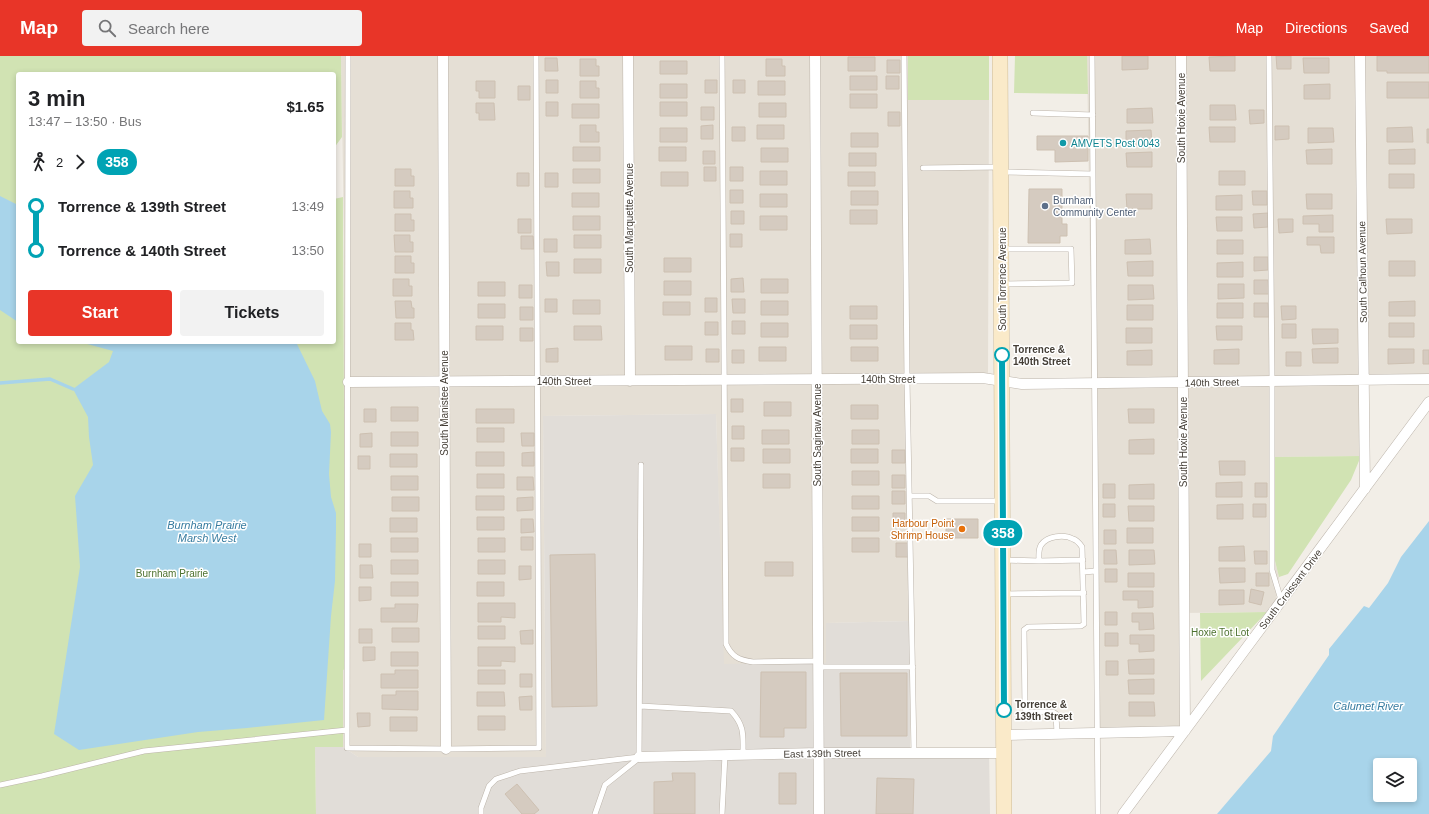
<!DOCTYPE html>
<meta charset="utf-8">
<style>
:root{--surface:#fff;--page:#f2f2f2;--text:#202124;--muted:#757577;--accent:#e83528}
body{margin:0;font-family:Helvetica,sans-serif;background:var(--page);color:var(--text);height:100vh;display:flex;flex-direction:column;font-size:15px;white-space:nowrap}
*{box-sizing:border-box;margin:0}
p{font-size:13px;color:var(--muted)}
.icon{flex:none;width:22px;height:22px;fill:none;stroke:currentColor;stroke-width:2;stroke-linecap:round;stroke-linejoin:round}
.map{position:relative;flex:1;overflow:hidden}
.panel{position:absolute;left:16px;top:16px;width:320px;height:272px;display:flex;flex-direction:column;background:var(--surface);border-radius:4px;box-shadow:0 2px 6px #0003}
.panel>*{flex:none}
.badge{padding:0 8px;border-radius:13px;font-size:14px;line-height:26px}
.controls{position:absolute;left:1373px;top:702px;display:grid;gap:8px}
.controls a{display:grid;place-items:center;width:44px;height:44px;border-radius:4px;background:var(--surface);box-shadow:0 2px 6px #0003;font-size:20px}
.map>.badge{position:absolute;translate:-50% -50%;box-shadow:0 0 0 2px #fff}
.legs{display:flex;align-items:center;gap:6px;height:44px;padding:0 12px;font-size:13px}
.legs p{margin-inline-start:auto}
.summary{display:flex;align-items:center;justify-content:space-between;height:68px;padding:0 12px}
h1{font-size:22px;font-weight:600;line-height:30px}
.cta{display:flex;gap:8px;margin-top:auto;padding:8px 12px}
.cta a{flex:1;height:46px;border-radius:4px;background:var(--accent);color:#fff;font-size:16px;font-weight:600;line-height:46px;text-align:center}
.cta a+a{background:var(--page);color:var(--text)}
ul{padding:0 12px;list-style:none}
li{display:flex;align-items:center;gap:14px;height:44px;font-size:15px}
li i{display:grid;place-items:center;width:6px;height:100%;margin:0 5px;background:currentColor}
li i::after{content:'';width:10px;height:10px;margin:-5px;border:3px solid;border-radius:50%;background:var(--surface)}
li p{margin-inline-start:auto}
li:first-child i{background:linear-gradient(#0000 50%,currentColor 0)}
li:last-child i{background:linear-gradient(currentColor 50%,#0000 0)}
header{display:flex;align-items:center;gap:24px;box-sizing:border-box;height:56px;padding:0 20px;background:var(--accent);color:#fff}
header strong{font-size:19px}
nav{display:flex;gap:22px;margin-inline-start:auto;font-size:14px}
.search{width:280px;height:36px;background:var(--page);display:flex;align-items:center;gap:10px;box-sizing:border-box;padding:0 14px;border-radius:4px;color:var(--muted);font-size:15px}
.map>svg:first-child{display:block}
</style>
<header>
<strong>Map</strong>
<div class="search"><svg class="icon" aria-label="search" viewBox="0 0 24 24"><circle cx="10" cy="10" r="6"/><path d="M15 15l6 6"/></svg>Search here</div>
<nav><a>Map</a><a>Directions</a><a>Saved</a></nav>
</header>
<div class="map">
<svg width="1429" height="758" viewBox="0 0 1429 758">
<rect width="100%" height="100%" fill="#f2eee7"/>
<path fill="#e5dfd5" d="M341,0H908V44H989L988,318L910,319V565L826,567V607L723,609L716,358L543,360L546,701H358L343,691L344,181Z
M1087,0H1429V321L1362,322L1361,400L1274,401L1275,505L1279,521L1275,549L1271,556L1181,557L1182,671L1097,673Z"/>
<path fill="#e1ddd8" d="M716,358L724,608L826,607V567L910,565V692H989L990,758H316L315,691H343L358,701H546L543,360Z"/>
<path fill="#d1e3b3" d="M0,0H341L342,81L334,92V18H18V286H334V143L343,141L345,591V613L343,614V691H315L316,758H0Z
M908,0H989V44H908Z
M1015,0H1087L1088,38L1014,37Z
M1361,400L1351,424L1288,518L1279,521L1275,505L1274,401Z
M1267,556L1201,625L1200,557Z"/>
<path fill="#a8d4ea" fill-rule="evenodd" d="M0,140L18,149V266L0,254Z
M80,286H296L315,325L322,355L330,368L331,376L329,418L331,441L336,457V473L335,525L331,560L324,664L247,672L198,676L79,694L54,678L80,511L75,440L93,409L89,381L88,361L73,333L109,306L113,295Z
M1429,465V758H1217L1271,695L1273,680L1329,599V593L1364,550L1369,552L1388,527L1401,501ZM1380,709H1410V739H1380Z"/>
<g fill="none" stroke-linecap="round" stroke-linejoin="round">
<path stroke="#a8d4ea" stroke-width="3.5" d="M0,327L50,323L73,333"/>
</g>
<path fill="#d5cbc0" stroke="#cdc0b1" d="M1122,0H1148V13L1122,14Z
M1235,0V15H1210L1209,1Z
M1276,0H1291V13H1277Z
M1377,0H1429V17H1387V15H1377Z
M848,1H875V15H848Z
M545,2H557L558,15H545Z
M1303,2H1329V17H1304Z
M580,3H596V10H599V20H580Z
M766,3H782V10H785V20H766Z
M887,4H900V17H887Z
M660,5H687V18H660Z
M850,20H877V34H850Z
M886,20H899V33H886Z
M546,24H558V37H546Z
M705,24H717V37H705Z
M733,24H745V37H733Z
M476,25H495V42H479V35H476Z
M580,25H596V32H599V42H580Z
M758,25H785V39H758Z
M1387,26H1429V42H1387Z
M660,28H687V42H660Z
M1330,28V43H1304V29Z
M518,30H530V44H518Z
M850,38H877V52H850Z
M546,46H558V60H546Z
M660,46H687V60H660Z
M476,47H494L495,64H479V57H476Z
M759,47H786V61H759Z
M572,48H599V62H572Z
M1210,49H1235L1236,64H1210Z
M701,51H714V64H701Z
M1152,52L1153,67H1127V53Z
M1249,54H1264V67L1250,68Z
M888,56H900V70H888Z
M580,69H596V76H599V86H580Z
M713,69V83H701V70Z
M757,69H784V83H757Z
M1275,70H1289V83L1275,84Z
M732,71H745V85H732Z
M1209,71H1235V86H1210Z
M1412,71L1413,86H1387V72Z
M660,72H687V86H660Z
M1308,72H1333L1334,86L1308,87Z
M1427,73H1429V87H1427Z
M1151,74L1152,89H1126V75Z
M851,77H878V91H851Z
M1037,80H1088V105L1055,106V94H1037Z
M573,91H600V105H573Z
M659,91H686V105H659Z
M761,92H788V106H761Z
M1332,93V108H1307L1306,94Z
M1415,93V108H1389V94Z
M703,95H715V108H703Z
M1152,96V111H1127L1126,97Z
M849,97H876V110H849Z
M704,111H716V125H704Z
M730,111H743V125H730Z
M395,113H411V120H414V130H395Z
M573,113H600V127H573Z
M760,115H787V129H760Z
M1219,115H1245V129H1219Z
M661,116H688V130H661Z
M848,116H875V130H848Z
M517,117H529V130H517Z
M545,117H558V131H545Z
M1389,118H1414V132H1389Z
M1029,133H1062V168H1067V180H1060V187H1028Z
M730,134H743V147H730Z
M394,135H410V142H413V152H394Z
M851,135H878V149H851Z
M1252,135H1267V149H1253Z
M572,137H599V151H572Z
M760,138H787V151H760Z
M1126,138H1152V153H1127Z
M1306,138H1332V153H1307Z
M1242,139V154H1216V140Z
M850,154H877V168H850Z
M731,155H744V168H731Z
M1268,157V171L1254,172L1253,158Z
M395,158H411V164H414V175H395Z
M1333,159V176H1319V168H1303V160Z
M573,160H600V174H573Z
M760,160H787V174H760Z
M1216,161H1242V175H1217Z
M518,163H531V177H518Z
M1278,163H1293V176L1279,177Z
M1386,163H1412V177L1387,178Z
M730,178H742V191H730Z
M394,179H410V186H413V196H395Z
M574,179H601V192H574Z
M521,180H533L534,193H521Z
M1307,181H1334V197H1321L1320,189H1307Z
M544,183H557V196H544Z
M1150,183L1151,198H1125V184Z
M1217,184H1243V198H1217Z
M395,200H411V207H414V217H395Z
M1254,201H1268V214L1254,215Z
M664,202H691V216H664Z
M574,203H601V217H574Z
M1153,205V220H1128L1127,206Z
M1389,205H1415V220H1389Z
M546,206H559V220H547Z
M1243,206V221H1217V207Z
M743,222L744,236H731V223Z
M393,223H409V230H412V240H393Z
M761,223H788V237H761Z
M1254,224H1268L1269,238H1254Z
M664,225H691V239H664Z
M478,226H505V240H478Z
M1218,228H1244V242L1218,243Z
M519,229H532V242H519Z
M1128,229H1153L1154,243L1128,244Z
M705,242H717V256H705Z
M545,243H557V256H545Z
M732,243H745V257H733Z
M573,244H600V258H573Z
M395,245H411L412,252H414V262H396Z
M761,245H788V259H761Z
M1415,245V260H1389V246Z
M663,246H690V259H663Z
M1217,247H1243V262H1217Z
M1254,247H1268L1269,261H1254Z
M478,248H505V262H478Z
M1127,249H1153V264H1127Z
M850,250H877V263H850Z
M1281,250H1296V263L1282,264Z
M520,251H533V264H520Z
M732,265H745V278H732Z
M705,266H718V279H705Z
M395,267H411V274H413L414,284H395Z
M761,267H788V281H761Z
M1389,267H1414V281H1389Z
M1282,268H1296V282H1282Z
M850,269H877V283H850Z
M476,270H503V284H476Z
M574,270H601L602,284H574Z
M1216,270H1242V284H1217Z
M520,272H533V285H520Z
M1126,272H1152V287H1126Z
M1312,273H1338V287L1313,288Z
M665,290H692V304H665Z
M759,291H786V305H759Z
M851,291H878V305H851Z
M558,292V306H546V293Z
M1338,292V307H1313L1312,293Z
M706,293H719V306H706Z
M1239,293V308H1214V294Z
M1388,293H1414V307L1388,308Z
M732,294H744V307H732Z
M1152,294V309H1127V295Z
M1423,294H1429V308H1423Z
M1286,296H1301V310H1286Z
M731,343H743V356H731Z
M764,346H791V360H764Z
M851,349H878V363H851Z
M391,351H418V365H391Z
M364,353H376V366H364Z
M476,353H514V367H476Z
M1128,353H1154V367H1129Z
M732,370H744V383H732Z
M477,372H504V386H477Z
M762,374H789V388H762Z
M852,374H879V388H852Z
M391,376H418V390H391Z
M372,377V391H360V378Z
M521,377H534V390H522Z
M1154,383V398H1129V384Z
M731,392H744V405H731Z
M763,393H790V407H763Z
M851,393H878V407H851Z
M892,394H905V407H892Z
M476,396H504V410H476Z
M534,396V410H522V397Z
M390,398H417V411H390Z
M358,400H370V413H358Z
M1219,405H1245V419H1220Z
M852,415H879V429H852Z
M477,418H504V432H477Z
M763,418H790V432H763Z
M892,419H905V432H892Z
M391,420H418V434H391Z
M517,421H533L534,434H517Z
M1242,426V441H1216V427Z
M1255,427H1267V441H1255Z
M1103,428H1115V442H1103Z
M1154,428V443H1129V429Z
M892,435H905V448H892Z
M476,440H504V454H476Z
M852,440H879V453H852Z
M392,441H419V455H392Z
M533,441V454L517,455V442Z
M1103,448H1115V461H1103Z
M1243,448V463H1217V449Z
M1253,448H1266V461H1253Z
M1128,450H1154V465H1129Z
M893,457H905V470H893Z
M477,461H504V474H477Z
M852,461H879V475H852Z
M390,462H417V476H390Z
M521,463H533L534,476L521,477Z
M946,463H978V482H946Z
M1127,472H1153V487H1127Z
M1104,474H1116V488H1104Z
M521,481H533V494H521Z
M391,482H418V496H391Z
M478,482H505V496H478Z
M852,482H879V496H852Z
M896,487H909V501H896Z
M359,488H371V501H359Z
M1244,490L1245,505H1219V491Z
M1104,494H1116L1117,508H1104Z
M1129,494H1154L1155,508L1129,509Z
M1254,495H1267V508H1255Z
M595,498L597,650L552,651L550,499Z
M391,504H418V518H391Z
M478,504H505V518H478Z
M765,506H793V520H765Z
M360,509H372L373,522H360Z
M519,510H531V523L519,524Z
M1219,512H1245V526L1220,527Z
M1105,513H1117V526H1105Z
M1128,517H1154V531H1128Z
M1256,517H1269V530H1256Z
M391,526H418V540H391Z
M477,526H504V540H477Z
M359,531H371V544L359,545Z
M1251,533L1264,536L1261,549L1249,546Z
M1219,534H1244V548L1219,549Z
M1123,535H1153V551L1138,552V544H1123Z
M478,547H515V562L501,561V566H478Z
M395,548H418L417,566H381V552H395Z
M1105,556H1117V569H1105Z
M1132,557H1153L1154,573L1139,574V566H1132Z
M478,570H505V583H478Z
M392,572H419V586H392Z
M359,573H372V587H359Z
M533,574V588H521L520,575Z
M1105,577H1118V590H1105Z
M1130,579H1154V595L1139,596V588H1130Z
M363,591H375V604L363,605Z
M478,591H515V606L501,605V610H478Z
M391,596H418V610H391Z
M1154,603V618H1129L1128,604Z
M1106,605H1118V619H1106Z
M395,614H418V632H381V618H395Z
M478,614H505V628H478Z
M761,616H806V672H784V681H760Z
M840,617H907V680H841Z
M520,618H532V631H520Z
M1154,623V638H1129L1128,624Z
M396,635H418V654L382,653V639H396Z
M477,636H504L505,650H477Z
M532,640V654H520L519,641Z
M1129,646H1154L1155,660H1129Z
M357,657H370V670L358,671Z
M478,660H505V674H478Z
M390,661H417V675H390Z
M672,717H695V758H654V726L673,725Z
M779,717H796V748H779Z
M877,722L914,723L913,758H876Z
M517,728L539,754L534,758H522L505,738Z"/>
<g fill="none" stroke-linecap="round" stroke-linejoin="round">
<g stroke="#bcb4aa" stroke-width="6">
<path id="service" d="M348,0L347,692L446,693L539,692L536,0
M722,0L726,588C732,601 739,604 753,606L818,605
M904,0L907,323L914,697
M1092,0L1098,758
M1269,0L1272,325V514L1281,544
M1033,57L1093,59
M923,112L1000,111
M1002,116L1093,118
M1002,193H1071L1072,227L1003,228
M910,440H929L937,445H1000
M1004,504L1039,505C1039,499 1038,494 1041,489C1047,480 1064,478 1073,483C1077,484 1080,488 1082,491L1084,568L1081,570L1028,571L1024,574L1025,653L1028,656H1053L1056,658L1057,678
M1039,505L1083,504
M1083,516L1096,515
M1004,538L1084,537
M818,611H913
M640,650L731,655C745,670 743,679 743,699
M639,701L641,409
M0,729L42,720L144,695L347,674
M481,758V752L489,730L496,723L520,715L639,701
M595,758L605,729L639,702
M722,758L725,699"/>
</g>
<g stroke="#bcb4aa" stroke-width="11">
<path id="minor" d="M443,0L446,693
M628,0L630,325
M815,0L819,758
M1360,0L1365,433
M348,326L983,322L1022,328L1429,323
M1004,679L1185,675L1181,0
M639,701L819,697H1004
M1123,758L1429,346"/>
</g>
<g stroke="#cebc9a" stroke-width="16">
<path id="secondary" d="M1000,0L1004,758"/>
</g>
<use href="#service" stroke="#fff" stroke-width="5"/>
<use href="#minor" stroke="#fff" stroke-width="10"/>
<use href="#secondary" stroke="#faeac9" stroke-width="15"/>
</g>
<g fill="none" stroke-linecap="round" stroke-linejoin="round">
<g stroke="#fff" stroke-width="9">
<path id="line-1" d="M1002,299L1004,654"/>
</g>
<use href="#line-1" stroke="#00a3b4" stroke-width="6"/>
</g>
<circle fill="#0f9aa8" stroke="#fff" stroke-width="1.5" cx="1063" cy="87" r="4"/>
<circle fill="#5c6f8a" stroke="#fff" stroke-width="1.5" cx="1045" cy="150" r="4"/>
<g fill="#fff" stroke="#00a3b4" stroke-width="2">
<circle cx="1002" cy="299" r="7"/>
<circle cx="1004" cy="654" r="7"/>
</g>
<circle fill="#e8710a" stroke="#fff" stroke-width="1.5" cx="962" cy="473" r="4"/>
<g text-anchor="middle" stroke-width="3" stroke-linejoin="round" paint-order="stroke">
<g font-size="10" fill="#443e36" stroke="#fff">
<text transform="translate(1181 62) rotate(-90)" y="4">South Hoxie Avenue</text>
<text transform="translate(629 162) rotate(-90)" y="4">South Marquette Avenue</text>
<text transform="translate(1362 216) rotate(-91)" y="4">South Calhoun Avenue</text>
<text transform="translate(1002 223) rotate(-90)" y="4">South Torrence Avenue</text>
<text x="888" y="327">140th Street</text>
<text x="564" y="329">140th Street</text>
<text transform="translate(1212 326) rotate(-1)" y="4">140th Street</text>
<text transform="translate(444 347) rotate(-90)" y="4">South Manistee Avenue</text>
<text transform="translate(817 379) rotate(-90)" y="4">South Saginaw Avenue</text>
<text transform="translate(1183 386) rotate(-90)" y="4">South Hoxie Avenue</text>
<text transform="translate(1290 533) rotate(-53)" y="4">South Croissant Drive</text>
<text transform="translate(822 697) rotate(-1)" y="4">East 139th Street</text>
</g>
<g font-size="10" fill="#0d838f" stroke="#fff" text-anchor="start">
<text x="1071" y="91">AMVETS Post 0043</text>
</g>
<g font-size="10" fill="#4e5e75" stroke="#fff" text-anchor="start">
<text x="1053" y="148">Burnham<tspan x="1053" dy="12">Community Center</tspan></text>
</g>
<g font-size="10" font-weight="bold" fill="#443e36" stroke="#fff" text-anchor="start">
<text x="1013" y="297">Torrence &amp;<tspan x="1013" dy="12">140th Street</tspan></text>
<text x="1015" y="652">Torrence &amp;<tspan x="1015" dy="12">139th Street</tspan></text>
</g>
<g font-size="10" fill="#c56008" stroke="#fff" text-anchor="end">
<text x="954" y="471">Harbour Point<tspan x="954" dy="12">Shrimp House</tspan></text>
</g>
<g font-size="10" fill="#4d712f" stroke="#fff">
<text x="172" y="521">Burnham Prairie</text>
<text x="1220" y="580">Hoxie Tot Lot</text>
</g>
<g font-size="11" font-style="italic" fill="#377ca0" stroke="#fff">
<text x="207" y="473">Burnham Prairie<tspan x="207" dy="13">Marsh West</tspan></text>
<text x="1368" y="654">Calumet River</text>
</g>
</g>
</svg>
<div class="controls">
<a><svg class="icon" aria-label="layers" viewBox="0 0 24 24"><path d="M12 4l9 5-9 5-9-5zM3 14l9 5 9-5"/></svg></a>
</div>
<b class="badge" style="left:1003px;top:477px;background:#00a3b4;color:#fff">358</b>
<section class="panel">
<div class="summary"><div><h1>3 min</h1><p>13:47 – 13:50 · Bus</p></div><b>$1.65</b></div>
<div class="legs"><svg class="icon" aria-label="walk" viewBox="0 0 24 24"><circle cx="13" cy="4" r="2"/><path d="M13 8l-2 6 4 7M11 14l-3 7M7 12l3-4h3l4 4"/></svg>2<svg class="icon" aria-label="forward" viewBox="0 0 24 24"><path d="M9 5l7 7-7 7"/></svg><b class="badge" style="background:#00a3b4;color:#fff">358</b></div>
<ul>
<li><i style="color:#00a3b4"></i><b>Torrence &amp; 139th Street</b><p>13:49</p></li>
<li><i style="color:#00a3b4"></i><b>Torrence &amp; 140th Street</b><p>13:50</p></li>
</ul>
<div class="cta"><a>Start</a><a>Tickets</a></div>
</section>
</div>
